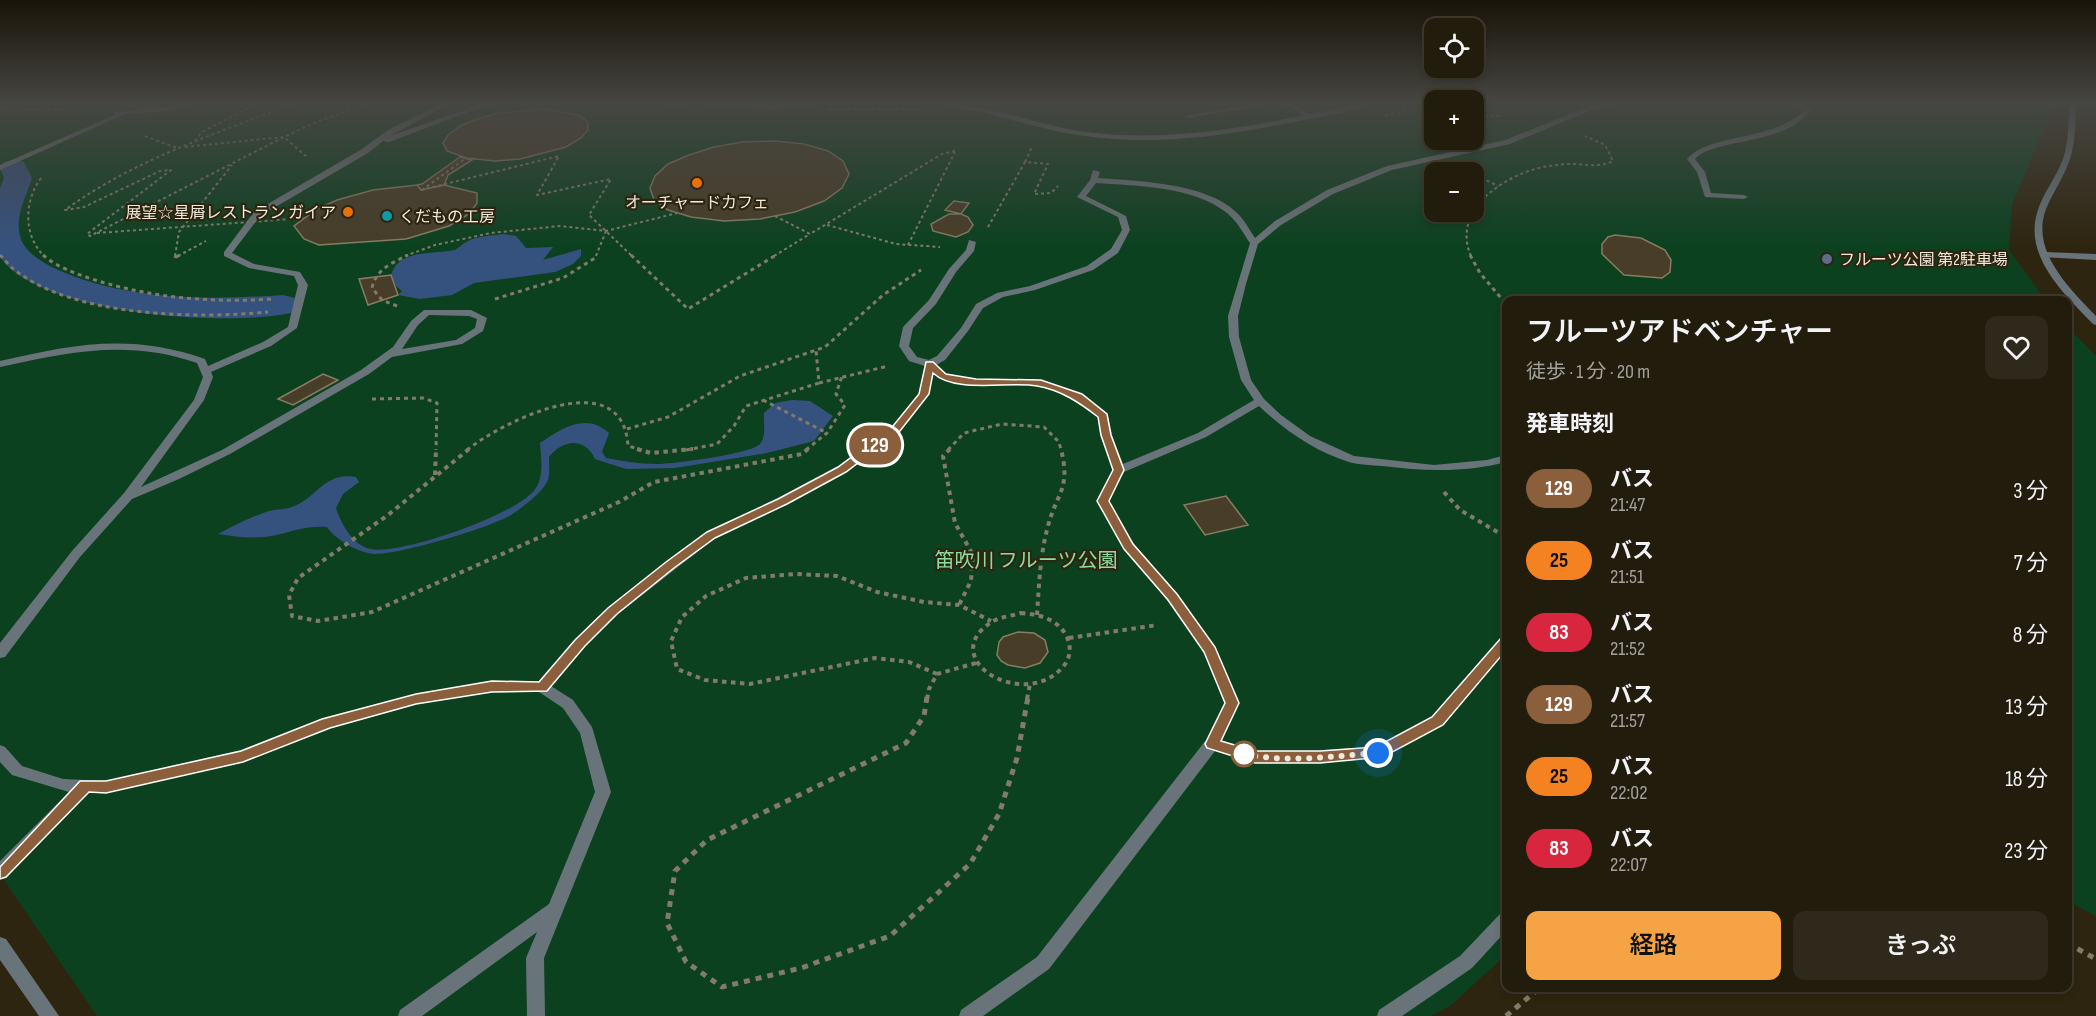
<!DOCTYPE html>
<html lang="ja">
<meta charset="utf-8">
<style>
:root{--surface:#221c0c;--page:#2e291a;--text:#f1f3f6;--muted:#a2a19d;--line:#3f3a2d;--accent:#f5a345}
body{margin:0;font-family:"Sofia Sans Condensed","Noto Sans JP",sans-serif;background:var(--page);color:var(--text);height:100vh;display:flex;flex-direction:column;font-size:22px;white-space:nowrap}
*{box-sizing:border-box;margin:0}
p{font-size:20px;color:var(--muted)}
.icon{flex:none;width:33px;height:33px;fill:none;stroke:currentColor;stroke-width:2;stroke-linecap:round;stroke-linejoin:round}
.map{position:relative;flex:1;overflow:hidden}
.side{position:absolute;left:1502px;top:296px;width:570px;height:696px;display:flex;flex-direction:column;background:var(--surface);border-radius:12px;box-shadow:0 3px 9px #0003,0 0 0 2px var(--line)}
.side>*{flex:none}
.badge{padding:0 12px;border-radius:20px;font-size:21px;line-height:39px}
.tools{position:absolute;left:1424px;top:18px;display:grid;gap:12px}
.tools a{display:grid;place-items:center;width:60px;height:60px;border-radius:12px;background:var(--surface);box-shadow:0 3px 9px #0003,0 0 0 2px var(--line);font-size:30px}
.you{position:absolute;width:30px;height:30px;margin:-15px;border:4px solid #fff;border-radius:50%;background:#1a73e8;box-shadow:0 0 0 9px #1a73e833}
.map>.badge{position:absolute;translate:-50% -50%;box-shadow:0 0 0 3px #fff}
h2{padding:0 24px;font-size:22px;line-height:54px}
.round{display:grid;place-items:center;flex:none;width:63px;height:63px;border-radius:12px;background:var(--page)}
.overview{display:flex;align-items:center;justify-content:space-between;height:102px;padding:0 24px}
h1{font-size:28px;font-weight:600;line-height:45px}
.primary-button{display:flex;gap:12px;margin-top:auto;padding:12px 24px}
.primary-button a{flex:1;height:69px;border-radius:12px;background:var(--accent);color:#111;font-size:24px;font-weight:600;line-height:69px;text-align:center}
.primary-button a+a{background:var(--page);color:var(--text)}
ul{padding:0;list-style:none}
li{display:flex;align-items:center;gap:18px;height:72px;padding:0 24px}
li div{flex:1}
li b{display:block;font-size:22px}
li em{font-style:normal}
li .badge{min-width:66px;font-weight:700;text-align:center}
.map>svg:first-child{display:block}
</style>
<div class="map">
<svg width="2096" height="1016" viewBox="0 0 2096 1016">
<rect width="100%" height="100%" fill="#2e2510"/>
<path fill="#0c4120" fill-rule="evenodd" d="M0,104H1434V140H1473V104H2051L2052,109L2012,205L2009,250L2045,300H1506V955L1450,1006L1431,1016H97L0,874ZM1434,172H1473V212H1434Z
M2067,326L2096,356V916L2067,901Z"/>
<path fill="#35527f" d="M503,234L516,236L526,248L553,247L543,260L581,249V256L573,264L555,272L474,283L452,295L420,299L398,295L402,291L396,286L391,275C399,248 434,255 454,250C458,249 462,244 466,242C477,236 490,236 503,234Z
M792,400L810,401L833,416L814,441L767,453L675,468L626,469L595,459C585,437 563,439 549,457C549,464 550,474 548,480C542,493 523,507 511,515C490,528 398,555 374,554C357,552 336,540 327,527C306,525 292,532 271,536C253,539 237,537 218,534C235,525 251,517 269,511C276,509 285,510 292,507C318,498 323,472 356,477L359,482L343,494L336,508C341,524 353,545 370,549C399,556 520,514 536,488C544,475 541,458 540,443C562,428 586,412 609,433L602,452L606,458C622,461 640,464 657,464C673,464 751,454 760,444C767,435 763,423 764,413L775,403Z"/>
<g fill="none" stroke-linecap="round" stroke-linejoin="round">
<path fill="#35527f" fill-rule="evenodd" d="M14,160L24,162L32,178C26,197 15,215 20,236C24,252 42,262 56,269C127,301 208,300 283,295L295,298L300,305L295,312C231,328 40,315 0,257V188L4,178L0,168L4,162Z"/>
</g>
<path fill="#473d28" stroke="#887c65" stroke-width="1.5" d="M135,104H164L152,109L129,106Z
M545,109L579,115L588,122V130L581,138L566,147L520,159L495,161L466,158L447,151L443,143L448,135L460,126L477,119L499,113Z
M775,141L804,144L828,151L843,161L849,174L842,188L824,201L795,212L760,219L724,221L691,217L668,210L654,200L650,188L655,176L668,164L689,155L714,147L742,142Z
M460,157L472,160L448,175L444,185L421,190L417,185L422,184Z
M417,185L421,190L444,185L477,193V203L469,214L449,226L406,239L319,245L304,239L294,226L317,209L337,200L373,190Z
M954,201L969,203L961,214L945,210Z
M949,214H961L968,217L973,225L968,232L956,237L933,231L931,224Z
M1615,235L1641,238L1665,250L1671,260L1670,272L1662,278L1624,275L1602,254V244L1608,237Z
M391,275L398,295L368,305L359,279Z
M323,374L338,380L293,405L278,399Z
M1226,496L1248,525L1205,535L1184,505Z
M1018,632L1034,633L1045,640L1048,652L1040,663L1025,668L1008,665L1001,661L997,655L999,642L1003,637Z"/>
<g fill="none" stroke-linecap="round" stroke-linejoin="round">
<path stroke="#837b6a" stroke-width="2" stroke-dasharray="3 3" stroke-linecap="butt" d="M293,104C214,134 134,160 65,210L84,207L160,171L171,170L87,234L90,236L284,137L316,122L370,104
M668,104L684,107
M0,108L67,110
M829,109H923
M1385,115L1434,106
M1473,115L1502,116
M145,136L177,148
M195,141L202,132L256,104
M185,147L284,137L307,157
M1025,162L1032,147
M1476,175L1498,186
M41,178C24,201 23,235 44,256
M421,190L559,156L537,195L611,179L589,215L632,256
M422,190L466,158
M1473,210C1497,180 1533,164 1572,164C1586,164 1600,168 1613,161L1605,145L1585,136
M775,216L810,234L942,154L955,151
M827,225L896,244L940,247
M988,227L1025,162L1048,164L1034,194L1051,193L1058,186
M908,245L955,152
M175,256L179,232L232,165
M178,256L206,241
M405,256L435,245L491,233L560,226L606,231L677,213
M596,256L606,231
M774,256L810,234
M1471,256C1464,240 1466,227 1472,212"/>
<path stroke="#837b6a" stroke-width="3" stroke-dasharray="4 4" stroke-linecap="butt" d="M0,255C5,260 10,267 16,271C76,317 196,319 268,312
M43,255C57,267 74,273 92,279C151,298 211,303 273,299
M631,255L688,309L776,255
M1470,255L1480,273L1506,304
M176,257L180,255
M175,258L176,255
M495,299L563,278L595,258L596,255
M397,306L382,300L372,288C376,269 392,263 408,255
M819,383L888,366
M372,399L423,398L437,403L436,450
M763,400L827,433
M627,429L668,417L740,376L825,347L883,295L921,270
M467,450C503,421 623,362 628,446L642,450
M686,450L717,444L734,426L746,406L819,383L816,350
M806,450L827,433L845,405L836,394L842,376
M948,450L964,433L1002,424L1044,427L1059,442L1061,450"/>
<path stroke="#837b6a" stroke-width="4" stroke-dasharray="4.5 4.5" stroke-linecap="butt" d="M469,449L388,515L298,578L289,595L292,616L318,621L372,612L619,502L654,482L802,454L808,449
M637,449L651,453L693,449
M950,449L943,456L955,523L973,555L971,581L959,605
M435,475L436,449
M1444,492L1460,510L1506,537
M1021,613C1030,614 1040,615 1048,619C1067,627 1078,651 1062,668C1022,711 937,659 990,623C998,617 1012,616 1021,613Z
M1037,615C1039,585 1040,555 1048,526C1057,492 1071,489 1061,449
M1069,638L1158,625
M937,674L909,662L875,658L750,684L705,680L677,669L671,641L682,617L706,596L746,578L796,574L837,576L877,592L924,602L959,605L991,621
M927,699L929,689L937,674L976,663
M1027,699L1030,684"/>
<path stroke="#837b6a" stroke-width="5" stroke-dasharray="6 6" stroke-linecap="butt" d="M927,697L924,716L906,743L707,840L675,871L667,923L686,962L722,987L801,968L890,936L970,864L999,814L1017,758L1028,697
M2067,943L2096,959
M1506,1016L1541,987"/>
<path fill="#69747a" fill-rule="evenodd" d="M181,104H191L167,111L125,114L0,170V165L115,115L114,112L167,107Z
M441,104H449L390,136L481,104H490L389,142L383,141L368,153L260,216L232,253L254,264L300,272L308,285L297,328L271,346L211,372L213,377L204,400L141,487L222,450L361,370L393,347L411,321L424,310H471L487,318L483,331L462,344L392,357L369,374L230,454L179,479L132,499L80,557L5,657L0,658V643L72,551L124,493L194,400L203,377L197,363C128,339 69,352 0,367V361C75,344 130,333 205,359L208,366L263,342L288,327L298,285L294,276L249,268L224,256V252L254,212L362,149L388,130ZM429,315L469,316L477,319L475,328L456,340L402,349L418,325Z
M1253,104H1267L1189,118L1185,116Z
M1285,104H1292L1314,117L1308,118Z
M1600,104H1613L1594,109L1510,144L1392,170L1333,194L1281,225L1258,244L1246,284L1238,316L1239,337L1251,380L1264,399L1281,415L1310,436L1354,456L1434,465L1487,460L1506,455V462C1465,473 1424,471 1382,466C1371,465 1359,465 1349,462C1316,452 1284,430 1259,406L1206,437L1124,472L1109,501L1134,544L1177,594L1215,646L1239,703L1221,741L1255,751H1320L1376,746L1432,717L1501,638L1506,636V650L1442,725L1383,756L1320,763H1255L1215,751L1049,969L983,1016H959L961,1010L1037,957L1206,740L1225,703L1204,652L1167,600L1125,549L1097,501L1113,470L1100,435L1098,417C1079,402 1062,391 1037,386C1009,381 954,394 933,373L929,394L901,430L846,471L786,504L715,538L618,614L585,646L551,686L573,700L592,727L611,792L544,958L545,1016H527L526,958L537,932L422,1016H398L400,1010L549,904L595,792L580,733L563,708L539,692H492L416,704L330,728L243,762L106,793L88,792L6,877L0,879V861L69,792L12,775L0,762V745L5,747L22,766L63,779L106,781L241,750L322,719L416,694L492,682H538L575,640L608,608L707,532L778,498L838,467L893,426L919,394L925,366L909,361L899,346L903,327L929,300L949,269L966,250L969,240L976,242L974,251L956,272L936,304L913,328L909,346L917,357L929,360L937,356L961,328L976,304L997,293L1030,286L1087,266L1111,249L1122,230L1118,217L1077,197L1090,180L1093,170L1100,172L1098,178C1138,181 1206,183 1236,212C1244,219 1249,229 1255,238L1275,221L1327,190L1387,166L1505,140L1590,106ZM1096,183C1138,186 1193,186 1227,213C1237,221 1243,233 1250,243L1228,316L1229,337L1241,380L1254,400L1198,433L1123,464L1112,435L1108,416L1082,394L1041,381L977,380L946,374L936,365L945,360L968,331L983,308L1003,297L1035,290L1093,270L1118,253L1130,230L1126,216L1086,196Z
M1795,104H1802L1811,111C1790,135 1757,138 1727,145C1716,148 1705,150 1697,157L1695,159L1705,172L1711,193L1744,195L1748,197L1744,199L1705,197L1697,172L1687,159C1709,133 1771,142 1804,111Z
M2044,252L2096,254V260L2041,257L2040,255Z
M1506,911V931L1472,968L1402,1016H1377L1379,1010L1460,956L1500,914Z"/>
<path fill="#69747a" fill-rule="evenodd" d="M706,104H810L807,106L774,109L709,106Z
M944,104C993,104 1038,126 1087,132C1179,144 1268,123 1357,104H1368C1354,112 1308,119 1289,123C1221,136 1154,146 1085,136C1038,130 994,112 947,106Z
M0,937L6,939L59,1016H39L0,960Z"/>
<path fill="#69747a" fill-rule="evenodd" d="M2070,104H2076C2075,122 2076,141 2070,159C2064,177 2053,192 2046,209C2030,251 2070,289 2096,316V325L2093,324C2065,295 2024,257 2037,213C2042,194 2056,178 2063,159C2069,141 2068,122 2070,104Z"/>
<path stroke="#837b6a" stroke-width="2" stroke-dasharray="3 3" stroke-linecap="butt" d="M97,233L305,218"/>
</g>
<linearGradient id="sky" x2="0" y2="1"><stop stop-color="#191409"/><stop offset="0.42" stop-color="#464642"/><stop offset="1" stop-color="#464642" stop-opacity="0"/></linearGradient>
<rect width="2096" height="246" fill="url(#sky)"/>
<path fill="#8b5e3c" stroke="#fff" stroke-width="1.5" d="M926,362H933L946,374L976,379L1041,380L1082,394L1107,414L1111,435L1124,470L1109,501L1133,544L1177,594L1215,647L1239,703L1221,741L1255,751H1320L1376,747L1432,717L1501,638H1511L1513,642L1443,725L1383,757L1320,763H1255L1207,748L1205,744L1225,703L1204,652L1168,600L1124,549L1097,501L1113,470L1101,435L1098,417C1080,403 1061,390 1037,386C1009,381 955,394 933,373L929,394L900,431L846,472L787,504L715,538L674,568L617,614L585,646L547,691L492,692L416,704L330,728L243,762L106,793L89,792L6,877L0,879V867L80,781H106L241,751L322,719L416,694L492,681L539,682L575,640L608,608L666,562L707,532L778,499L838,467L893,426L919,394Z"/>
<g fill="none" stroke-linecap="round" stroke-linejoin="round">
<path stroke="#f0e9dd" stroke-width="6" stroke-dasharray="0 10.8" d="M1244,754L1234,751C1279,765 1331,756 1378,753"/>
</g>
<g fill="#e8710a" stroke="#2e2510" stroke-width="2">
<circle cx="697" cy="183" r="6"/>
<circle cx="348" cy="212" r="6"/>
</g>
<circle fill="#0f9aa8" stroke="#2e2510" stroke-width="2" cx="387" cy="216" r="6"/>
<circle fill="#5c6f8a" stroke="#2e2510" stroke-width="2" cx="1827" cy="259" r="6"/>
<circle fill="#fff" stroke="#8b5e3c" stroke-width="3" cx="1244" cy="754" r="12"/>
<g text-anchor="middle" stroke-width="4.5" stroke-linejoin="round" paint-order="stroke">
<g font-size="16" fill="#f0e9dd" stroke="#2e2510" text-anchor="start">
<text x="697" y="208" text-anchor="middle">オーチャードカフェ</text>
<text x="336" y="218" text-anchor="end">展望☆星屑レストラン ガイア</text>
<text x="399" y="222">くだもの工房</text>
<text x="1839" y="265">フルーツ公園 第2駐車場</text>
</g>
<g font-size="20" fill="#8ddba1" stroke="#2e2510">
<text x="1026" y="567">笛吹川 フルーツ公園</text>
</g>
</g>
</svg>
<div class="tools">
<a><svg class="icon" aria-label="locate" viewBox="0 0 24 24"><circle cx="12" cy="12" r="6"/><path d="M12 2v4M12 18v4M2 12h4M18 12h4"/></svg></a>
<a>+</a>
<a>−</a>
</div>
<div class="you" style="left:1378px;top:753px"></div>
<b class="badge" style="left:875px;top:445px;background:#8b5e3c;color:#fff">129</b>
<section class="side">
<div class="overview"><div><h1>フルーツアドベンチャー</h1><p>徒歩 · 1 分 · 20 m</p></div><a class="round"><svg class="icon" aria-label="heart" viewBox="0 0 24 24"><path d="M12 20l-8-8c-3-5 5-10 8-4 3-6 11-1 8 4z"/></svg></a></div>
<h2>発車時刻</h2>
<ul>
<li><span class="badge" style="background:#8b5e3c;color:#fff">129</span><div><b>バス</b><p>21:47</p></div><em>3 分</em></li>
<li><span class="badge" style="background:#f58220;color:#111">25</span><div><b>バス</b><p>21:51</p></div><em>7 分</em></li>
<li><span class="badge" style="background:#d7263d;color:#fff">83</span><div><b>バス</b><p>21:52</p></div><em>8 分</em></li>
<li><span class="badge" style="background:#8b5e3c;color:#fff">129</span><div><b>バス</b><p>21:57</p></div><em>13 分</em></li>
<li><span class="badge" style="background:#f58220;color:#111">25</span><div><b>バス</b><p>22:02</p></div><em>18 分</em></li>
<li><span class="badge" style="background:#d7263d;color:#fff">83</span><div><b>バス</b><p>22:07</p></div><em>23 分</em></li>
</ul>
<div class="primary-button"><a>経路</a><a>きっぷ</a></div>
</section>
</div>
